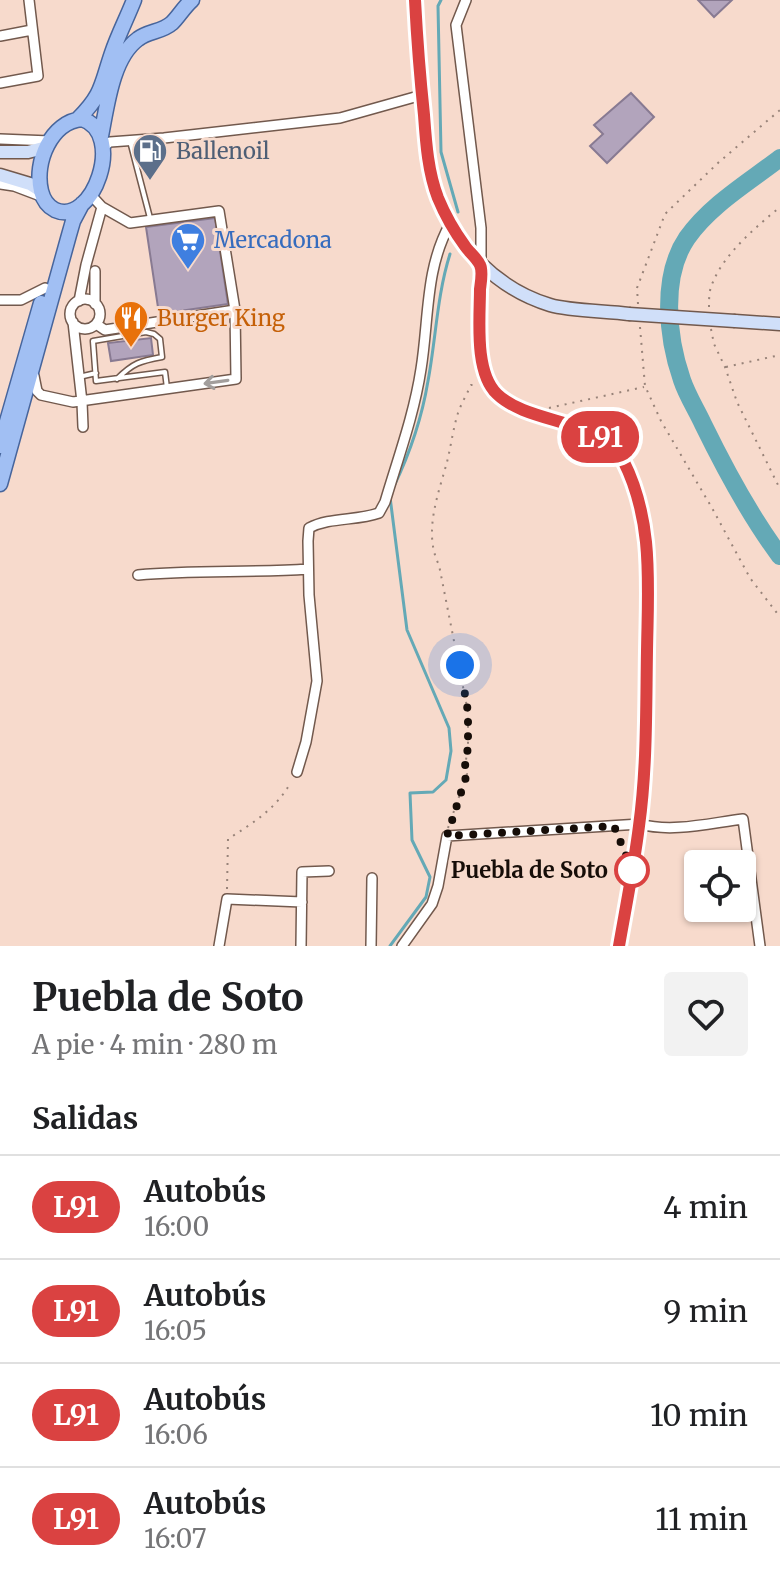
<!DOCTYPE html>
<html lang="es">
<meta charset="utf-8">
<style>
:root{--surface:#fff;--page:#f2f2f2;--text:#202124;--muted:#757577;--line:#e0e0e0}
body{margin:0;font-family:Merriweather,serif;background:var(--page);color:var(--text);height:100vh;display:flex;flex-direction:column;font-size:30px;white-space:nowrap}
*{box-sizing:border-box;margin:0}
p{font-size:26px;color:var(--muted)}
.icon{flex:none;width:44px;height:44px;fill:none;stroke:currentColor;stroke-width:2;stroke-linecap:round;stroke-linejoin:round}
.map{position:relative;height:946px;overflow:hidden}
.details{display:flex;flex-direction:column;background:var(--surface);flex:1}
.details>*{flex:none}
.badge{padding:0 16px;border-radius:26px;font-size:28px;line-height:52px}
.tools{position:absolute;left:684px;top:850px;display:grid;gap:16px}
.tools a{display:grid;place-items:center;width:72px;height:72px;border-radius:8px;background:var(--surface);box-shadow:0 2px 6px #0004;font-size:40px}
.you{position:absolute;width:40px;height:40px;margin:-20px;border:6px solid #fff;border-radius:50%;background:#1a73e8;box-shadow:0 0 0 12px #1a73e833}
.map>.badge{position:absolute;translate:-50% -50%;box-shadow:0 0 0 4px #fff}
h2{padding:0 32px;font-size:30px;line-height:72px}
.round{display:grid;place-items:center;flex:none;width:84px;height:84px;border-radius:8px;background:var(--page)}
.summary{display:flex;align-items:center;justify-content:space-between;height:136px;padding:0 32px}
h1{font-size:38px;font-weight:700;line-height:60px}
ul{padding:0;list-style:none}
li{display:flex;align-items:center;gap:24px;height:104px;padding:0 32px;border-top:2px solid var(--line)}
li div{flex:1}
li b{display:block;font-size:30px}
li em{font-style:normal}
li .badge{min-width:88px;font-weight:700;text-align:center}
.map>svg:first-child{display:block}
</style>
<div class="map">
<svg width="780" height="946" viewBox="0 0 780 946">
<rect width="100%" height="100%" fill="#f7dacc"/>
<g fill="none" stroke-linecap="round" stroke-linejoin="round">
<path stroke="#64a9b6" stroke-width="3" d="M441,0L438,6L441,152L458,212
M394,486C410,453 422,417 428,381C436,338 437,295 450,254
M390,946L426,897L430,877L412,840L410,793L433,792L446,780L451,751L449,728L407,630L390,497"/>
<path stroke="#64a9b6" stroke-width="18" d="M780,158C749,182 710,205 687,238C661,276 667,337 682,380C687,395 696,409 703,424C725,469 750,516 780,556"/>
</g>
<path fill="#b2a4bc" stroke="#887a92" stroke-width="2" d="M698,0H732L714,17Z
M631,93L654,117L607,163L590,146L603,134L594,125Z
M215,218L228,304L159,314L146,227Z
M151,338L153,355L111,361L108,343Z"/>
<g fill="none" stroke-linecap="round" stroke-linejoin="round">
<g stroke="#72594d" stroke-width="7">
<path id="service" d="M130,141L150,218
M79,377L96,373
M117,379C133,363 140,361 162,357L160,339L154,334L146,332L93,341L96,381L165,372L167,388"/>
</g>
<g stroke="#72594d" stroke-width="12">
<path id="minor" d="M466,0L456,25L481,228V266
M0,36L32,30
M0,83L38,76L29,0
M0,139L50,141
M102,148L110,142L164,138L340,118L422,95
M0,184L14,186L43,197
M95,271V304
M70 314a15 15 0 1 1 30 0a15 15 0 1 1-30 0Z
M0,300H21L45,288
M79,301L86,265L102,207
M73,322L82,402L83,427
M96,324L105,330L235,310
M34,376L37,391L41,395L73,402L236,379L235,310L219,211L130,223L102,207L90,194
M138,575C195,570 251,573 308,569
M297,772L306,742L317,681L309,595L308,541L309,528C330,517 356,521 379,513L385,502C398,458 414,415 421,369C429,320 425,268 450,224
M219,946L227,899L302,902
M301,946L302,872L329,871
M371,946L372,878
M402,946L432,904L438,886L447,836L640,824C672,833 710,823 743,819L760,946"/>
</g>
<g stroke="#72594d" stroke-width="15">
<path id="secondary" d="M415,0C418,39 420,77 424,116C426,142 428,169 437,194C455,246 497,289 550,305C570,311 607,311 629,314
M0,152H28L47,147
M0,175L30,184L41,191
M481,266C480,299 471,371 497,395C519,414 560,420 587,432C602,438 616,445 623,461C654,523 648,585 647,651C646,709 647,769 639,827C634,866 626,906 619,946
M735,321L780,324"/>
</g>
<g stroke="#47659c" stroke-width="17">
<path id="primary" d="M78,119C103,94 101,85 112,53C118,35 127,18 134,0
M82,119C126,133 93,227 55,210C47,206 43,199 41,191C34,162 51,122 82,119Z
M101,136C107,106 112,58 138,39C148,31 162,32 172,23C179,16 184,7 192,0
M0,446L41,303
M0,484L69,235L73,221L82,204"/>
</g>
<path stroke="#988379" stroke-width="2" stroke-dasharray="2 6" stroke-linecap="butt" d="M638,304L637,288L665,214L719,162L780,110
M709,307C709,299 709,289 713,282C724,254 757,226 780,207
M640,327L645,386L661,421L712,508L750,578L780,617
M711,329L714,344L725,367L737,402L780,489
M726,367L780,355
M549,408L644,387
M448,828L467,774L465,766L468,747V712L439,565C423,533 438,495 447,462C451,446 453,429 458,413C461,404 467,394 471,385H476
M227,889L228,839C253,823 276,809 291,782"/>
<use href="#service" stroke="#fff" stroke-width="4"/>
<use href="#minor" stroke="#fff" stroke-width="9"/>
<use href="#secondary" stroke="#d0dff9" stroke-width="12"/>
<use href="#primary" stroke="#a1bff3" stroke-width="14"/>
<g stroke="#72594d" stroke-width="15" stroke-linecap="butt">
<path id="secondary-bridge" d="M629,314L735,321"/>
</g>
<use href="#secondary-bridge" stroke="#d0dff9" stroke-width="12"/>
</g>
<defs><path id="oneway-shaft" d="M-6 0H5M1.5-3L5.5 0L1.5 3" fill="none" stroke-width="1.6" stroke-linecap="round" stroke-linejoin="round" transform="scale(2)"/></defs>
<use stroke="#a29e9c" href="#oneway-shaft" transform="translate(216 382) rotate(172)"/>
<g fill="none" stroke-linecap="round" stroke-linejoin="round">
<g stroke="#fff" stroke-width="18">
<path id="line" d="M415,0C417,38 420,77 424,115C426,143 428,172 438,198C445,215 454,231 465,246C469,252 477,258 480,265C483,271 481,282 480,289C480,318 474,372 497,394C529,425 601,418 623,460C654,521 648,585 647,651C646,709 647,768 639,826C634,866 626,906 619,946"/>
</g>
<use href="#line" stroke="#da4241" stroke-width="12"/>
<path stroke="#160d08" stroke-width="8" stroke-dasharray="0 14.4" d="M460,665L468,712V747L465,766L467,774L447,836L614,826L632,870"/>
</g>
<defs>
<g id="fuel-pin" transform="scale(1.8)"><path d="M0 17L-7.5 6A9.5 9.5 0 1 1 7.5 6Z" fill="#5c6f8a" stroke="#f7dacc"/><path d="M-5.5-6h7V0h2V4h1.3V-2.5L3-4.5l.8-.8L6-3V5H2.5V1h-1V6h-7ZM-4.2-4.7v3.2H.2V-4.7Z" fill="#fff"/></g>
<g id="supermarket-pin" transform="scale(1.8)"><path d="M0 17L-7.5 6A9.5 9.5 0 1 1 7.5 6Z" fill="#3f7fe0" stroke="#f7dacc"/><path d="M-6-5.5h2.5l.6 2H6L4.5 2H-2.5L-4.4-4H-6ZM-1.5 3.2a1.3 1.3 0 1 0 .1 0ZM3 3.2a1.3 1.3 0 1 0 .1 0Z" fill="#fff"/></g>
<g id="restaurant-pin" transform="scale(1.8)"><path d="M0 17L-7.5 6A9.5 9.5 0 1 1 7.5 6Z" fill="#e8710a" stroke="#f7dacc"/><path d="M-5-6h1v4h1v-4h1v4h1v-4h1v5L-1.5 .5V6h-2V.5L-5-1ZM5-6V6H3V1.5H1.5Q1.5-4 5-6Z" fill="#fff"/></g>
</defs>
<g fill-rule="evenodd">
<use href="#fuel-pin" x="150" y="151"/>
<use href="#supermarket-pin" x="188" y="240"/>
<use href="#restaurant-pin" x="131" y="318"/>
</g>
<circle fill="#fff" stroke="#da4241" stroke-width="4" cx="632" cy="870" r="16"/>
<g text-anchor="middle" stroke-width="6" stroke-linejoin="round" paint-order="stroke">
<g font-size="22" fill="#4e5e75" stroke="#f7dacc" text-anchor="start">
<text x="176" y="159">Ballenoil</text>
</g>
<g font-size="22" fill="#366cbe" stroke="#f7dacc" text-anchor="start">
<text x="214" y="248">Mercadona</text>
</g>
<g font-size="22" fill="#c56008" stroke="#f7dacc" text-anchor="start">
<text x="157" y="326">Burger King</text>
</g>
<g font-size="22" font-weight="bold" fill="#160d08" stroke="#f7dacc" text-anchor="end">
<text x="608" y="878">Puebla de Soto</text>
</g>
</g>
</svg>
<div class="tools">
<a><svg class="icon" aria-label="locate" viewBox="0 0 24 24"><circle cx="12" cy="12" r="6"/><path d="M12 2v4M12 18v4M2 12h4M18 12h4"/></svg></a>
</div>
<div class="you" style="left:460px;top:665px"></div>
<b class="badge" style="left:600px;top:437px;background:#da4241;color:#fff">L91</b>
</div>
<section class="details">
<div class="summary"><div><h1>Puebla de Soto</h1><p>A pie · 4 min · 280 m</p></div><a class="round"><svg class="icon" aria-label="heart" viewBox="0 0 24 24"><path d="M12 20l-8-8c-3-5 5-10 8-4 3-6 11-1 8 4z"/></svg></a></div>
<h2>Salidas</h2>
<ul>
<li><span class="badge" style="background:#da4241;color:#fff">L91</span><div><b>Autobús</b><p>16:00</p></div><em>4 min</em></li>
<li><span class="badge" style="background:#da4241;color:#fff">L91</span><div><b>Autobús</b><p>16:05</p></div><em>9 min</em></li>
<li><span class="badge" style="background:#da4241;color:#fff">L91</span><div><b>Autobús</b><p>16:06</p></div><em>10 min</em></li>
<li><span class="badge" style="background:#da4241;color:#fff">L91</span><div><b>Autobús</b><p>16:07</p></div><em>11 min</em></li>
</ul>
</section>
